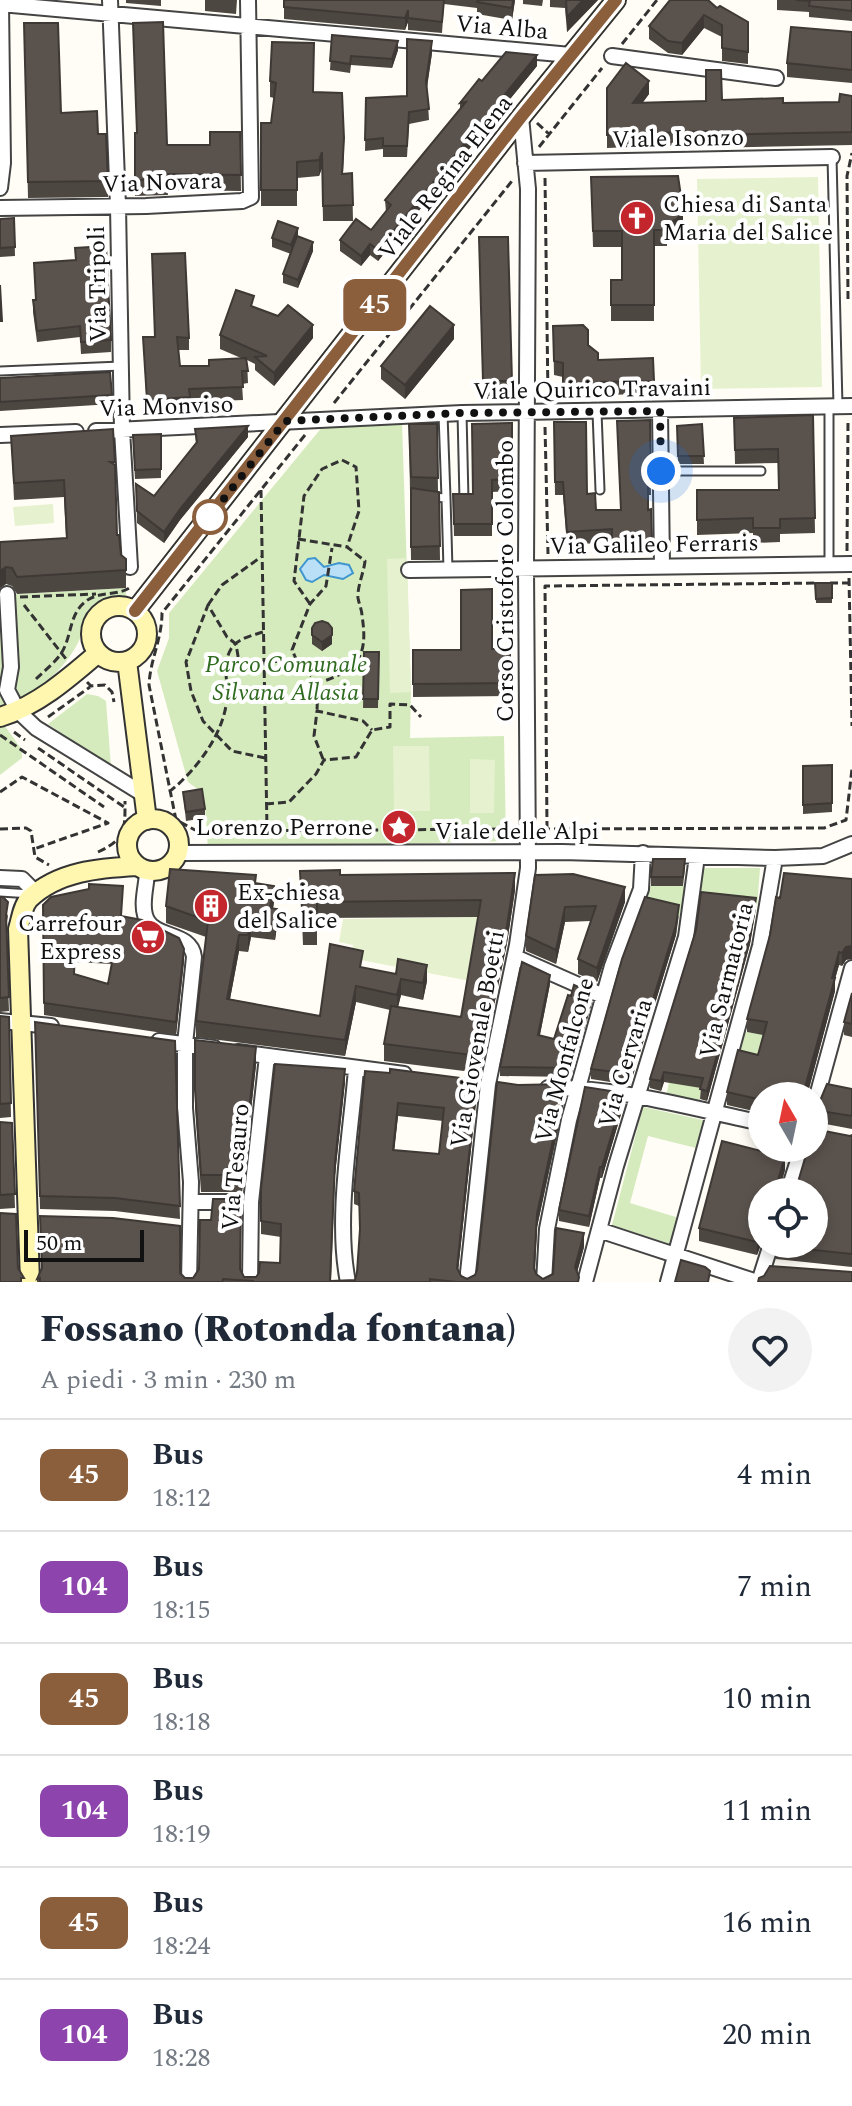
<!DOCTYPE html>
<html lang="it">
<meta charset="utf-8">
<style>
:root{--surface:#fff;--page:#f2f2f3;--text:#1f2937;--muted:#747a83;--line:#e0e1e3}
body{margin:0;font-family:Spectral,serif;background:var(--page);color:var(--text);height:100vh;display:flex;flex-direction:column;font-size:30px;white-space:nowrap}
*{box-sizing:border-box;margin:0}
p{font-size:26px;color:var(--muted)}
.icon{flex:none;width:44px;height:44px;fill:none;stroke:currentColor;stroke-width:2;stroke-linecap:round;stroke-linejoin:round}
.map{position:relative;height:1282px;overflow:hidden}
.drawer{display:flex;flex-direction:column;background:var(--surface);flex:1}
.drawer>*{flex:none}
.badge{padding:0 16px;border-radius:12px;font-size:28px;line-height:52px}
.needle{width:52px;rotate:351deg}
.buttons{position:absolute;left:748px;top:1082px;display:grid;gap:16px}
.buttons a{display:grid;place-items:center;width:80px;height:80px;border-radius:50%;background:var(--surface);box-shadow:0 4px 12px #0003;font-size:40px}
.scale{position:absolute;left:24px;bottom:20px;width:120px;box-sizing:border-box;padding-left:8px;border:4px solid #111;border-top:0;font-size:22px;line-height:28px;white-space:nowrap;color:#111;-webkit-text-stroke:6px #fff;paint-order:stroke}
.you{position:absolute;width:40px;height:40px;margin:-20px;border:6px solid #fff;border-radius:50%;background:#1a73e8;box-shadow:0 0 0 12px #1a73e833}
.map>.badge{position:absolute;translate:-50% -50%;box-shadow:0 0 0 4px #fff}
.round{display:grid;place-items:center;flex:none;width:84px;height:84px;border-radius:42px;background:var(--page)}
.summary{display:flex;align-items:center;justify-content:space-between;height:136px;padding:0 40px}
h1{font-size:38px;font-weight:800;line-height:60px}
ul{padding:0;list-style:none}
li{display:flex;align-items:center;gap:24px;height:112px;padding:0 40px;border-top:2px solid var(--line)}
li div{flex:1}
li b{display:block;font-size:30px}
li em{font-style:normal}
li .badge{min-width:88px;font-weight:700;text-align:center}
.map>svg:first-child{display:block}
</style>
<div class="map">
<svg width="852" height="1282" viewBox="0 0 852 1282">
<rect width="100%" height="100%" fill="#fffdf5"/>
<path fill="#d5ebbd" d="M402,423L411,692L410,738L504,736L506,841L208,849L204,794L188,782L157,671L169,638V613L323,426Z
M126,588V596C92,599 90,606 81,636C76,649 66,662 57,672C41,689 20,699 0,710V595Z
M87,694L98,696L106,701L111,767L48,724Z
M5,726L22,750V758L0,775V728Z
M703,868H760L757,908L698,902Z
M648,886H686L680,916L642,906Z
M740,1031L767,1035L758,1068L734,1062Z
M669,1082L703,1088L699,1103L666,1097Z
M643,1107L707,1121L700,1149L648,1136L630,1203L679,1218L671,1244L612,1225Z"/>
<path fill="#e6f2cf" d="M818,177L822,387L701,389L697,179Z
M53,504L54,523L15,526L13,507Z
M407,558L411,692L390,693L387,559Z
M393,746H429L430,811H394Z
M470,759L495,760L494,813H470Z
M481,917L470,981L350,958L353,945L339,942L343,919Z"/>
<path fill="#b9e0f7" stroke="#3f96cf" stroke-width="2" d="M315,558L324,567L339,563L349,565L353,573L343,579L324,575L312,582L306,580L300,569L308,559Z"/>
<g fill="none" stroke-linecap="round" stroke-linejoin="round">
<g stroke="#444" stroke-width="11">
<path id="lane" d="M832,157L838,406
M0,371L121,366
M829,407V564
M597,412L600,490
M462,413L464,500
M661,471H761
M432,497L446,498L443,414
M446,498L448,569
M0,892L31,894"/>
</g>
<g stroke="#444" stroke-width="18">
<path id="street" d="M110,0L118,206L122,430L130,567
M0,4L571,55
M612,56L776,78
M525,163L832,157
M0,188L3,163L1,4
M0,208L146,206L242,201L251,197L248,0
M660,411L662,566
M96,431L462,413L852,406
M0,435L76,432
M409,570L852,564
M7,594L11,667L7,690L18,711L36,728L143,794
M178,853L562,852L775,858L823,856L852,844
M147,871C147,884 141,902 145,915C151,940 191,930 194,957L185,1044V1108L191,1182L189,1282
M0,878L22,879L37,894
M515,957L603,996
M0,1021L51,1026
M159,1041L214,1048
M238,1052L404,1074
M548,1088C620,1087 691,1108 762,1123
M814,1107L852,968
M788,1192L802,1148
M191,1202H230
M599,1230L757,1282
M250,1282L251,1202L267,1056
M348,1282C335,1219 351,1133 356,1069
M467,1282L488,1084L517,945L528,868L526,568L528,189L521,117
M544,1282L547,1229L569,1120L612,966L641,889L643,853
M585,1282L616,1166L686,937L697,856
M668,1282L760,946L775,858
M759,1282L771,1244"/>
</g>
<g stroke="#333" stroke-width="22">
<path id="secondary" d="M91 634a28 28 0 1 1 56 0a28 28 0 1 1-56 0Z
M135,611L521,117L616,0
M127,661L147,820
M0,717C37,706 69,678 98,653
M127 845a26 26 0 1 1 52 0a26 26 0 1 1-52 0Z
M30,1282L18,929C21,920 22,907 29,899C58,871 100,868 137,866"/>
</g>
<path stroke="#333" stroke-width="3" stroke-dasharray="8 4" stroke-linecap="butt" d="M622,44L657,0
M537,123L549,134
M539,147L602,68
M545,178L548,397
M848,299L847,176L852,153
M334,403L512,181
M545,427L548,554
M305,435L162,613C162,639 150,660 149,685L176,820L195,830L211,831L514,829
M261,490L267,829
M298,539L347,547L365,561C364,572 357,587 358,598C359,604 362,610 362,616C369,658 356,671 318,683
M847,551L848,422
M849,578L852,726
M830,583H849
M20,597L96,594
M310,604L294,581L304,496L322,469L342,460L356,467L359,511L347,547
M24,605L66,659
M208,605L222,585L261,557
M297,661L292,650L310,604L326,586L332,548
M36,679C44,671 56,662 62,652C72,635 69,615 85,602C99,590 119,597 132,586
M87,682L91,686L105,685L112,692L114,702
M48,717L90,687
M14,732L25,740
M0,735L104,807
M38,748L124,807
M265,758L232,751L203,721L191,691L186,662L208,605L227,637L236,644L239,662L297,661L318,683L317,711
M323,759L314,736L317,711L363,721L372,730
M0,792L22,777L108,823L34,849
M169,792C197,770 228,729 227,692C227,678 223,662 231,649C238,638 251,636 263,632
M266,804L289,802L316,774L324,760L356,757L372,730L390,727V704L410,705L421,717
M0,829L26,828L31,831L35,857L49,865
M542,829L824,828L846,820L852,769
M547,829L545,586L818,583
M98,852C126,839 125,830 125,801"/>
<use href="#lane" stroke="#fff" stroke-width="7"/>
<use href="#street" stroke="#fff" stroke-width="14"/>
<use href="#secondary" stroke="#fff6b0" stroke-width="18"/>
</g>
<path fill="#4d4742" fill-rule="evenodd" d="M126,0H161V6L126,3Z
M205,0H237L236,14L205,11Z
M284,0H515L512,20L477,14V8L444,4L442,33L408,30V22L405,30L284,19Z
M523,0H543L542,6L523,4Z
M550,0H598L567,32L565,8L550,7Z
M777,0H852V21L809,17V12L777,10Z
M717,8L748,22V64L722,61V37L704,28L682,55L668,53L649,39V26Z
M24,23L61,113L108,181V197L28,198Z
M852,32V83L787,77V63Z
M332,35L398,50L392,68L351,65L350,73L330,70Z
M432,53L427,88L429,120L409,124L407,157H383V149L365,151L366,98L407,96Z
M314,59L313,92L344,154L343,173H352L353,221H323L322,168L319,176L297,178V206H261V123H271L274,98L270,97V81Z
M537,66L443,181L378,261L370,255L361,266L340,251V240L371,230L386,212L385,200L460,109V103L482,81Z
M607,88L649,94L642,103L722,100L783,103L839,102L852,96V145L707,148V144L607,148Z
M240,132L241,191L168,190V195L135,196V133L167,145H210Z
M591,177L683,226L677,235L667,240V246H654V321H611V280H622V247H593Z
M14,218L15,256L0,257V219Z
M298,236L313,251L298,288L283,283V274L291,254L272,247V238Z
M479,237H508L512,398L483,399Z
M75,248L111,340V352L81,354L80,337L37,342L33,312V300H36L34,263L75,260Z
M254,307L313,338L274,386L255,370V364L247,360L248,383L242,384L243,400L190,402V409L147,412L143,337L189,338V350H178L180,366H209L241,358L220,349V335Z
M553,326L588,345L598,360L653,358L654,394L598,395V397L563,399V377L554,375Z
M454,339L405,399L381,379V366Z
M0,378L112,395V404L0,411Z
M813,415L815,533L780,534V542L753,543V533L697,535V490H778V463L735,464L734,418Z
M650,420L651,495H648V510L651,509L652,552H612V542L567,545L563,495H555L554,422L587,494L596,510H620Z
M512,423V491L492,492V536H454L453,494H473Z
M409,424H437L438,491H428L439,492L440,560H411Z
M702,424L704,464H678L677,426Z
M113,429L117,535L121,555L126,559V588L17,594L12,586L6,584L0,588V542L66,538L64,497L14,500L11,436Z
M195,429L248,437L180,520L164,543L137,523L136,484L154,496L196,445Z
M161,434V478L135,479L133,444Z
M815,583H832V603H816Z
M312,628L332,644L322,651L312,644Z
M510,649V696L413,697V650Z
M364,652H379L378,708H363Z
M832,765V812L803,814V766Z
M183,792L205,809V818L186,821Z
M685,868L683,886H651V877Z
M300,871L515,890L507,943L480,1073L384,1061V1044L390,1010L356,1002L345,1056L196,1037V1021L206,937L166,923V906L256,883L274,902L273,909L277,926L275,940L251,937L248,952L239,951L230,999L320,1016L363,968L427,981L423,1000L401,995L398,1007L461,1017L478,917L317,918V945H303Z
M535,875L625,902L597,982L578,974V959L591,921L565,922L556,964L526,951V936Z
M852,879L846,960L842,966L839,965L835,979V991L807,1096H762V1113L727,1105V1092L758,1055L763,1035L747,1032V1019L780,898Z
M0,897L8,916L6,927L9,1011L0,1012Z
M43,905L122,916L184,961L176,1035L44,1015ZM75,962L112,964L108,984L75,974Z
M756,908L750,944L707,1101L700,1099L701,1088L664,1082L661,1091L650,1088V1079Z
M679,915L676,935L630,1085L591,1079V1069Z
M550,984L540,1035L554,1039L592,1002L571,1077L500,1076V1067Z
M852,993V1037L844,1035V1022Z
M0,1016L9,1017L11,1117L0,1118Z
M35,1022L175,1041L180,1219L115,1211L40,1209Z
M195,1040L256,1065L242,1192H201L195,1108Z
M365,1071L477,1093L458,1271L461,1276L467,1279L475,1275L565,1097L537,1227L535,1271L536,1274L543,1279L553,1274L584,1247L577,1272L579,1282H37V1279L42,1269L180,1273L185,1278H193L240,1269L244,1277H256L280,1263L281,1237L261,1234V1189L345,1082L335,1175L331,1281L355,1280L357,1272L360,1234L359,1206L354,1204V1191ZM398,1116L443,1121L439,1154L394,1150Z
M852,1089V1129L815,1122L814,1103Z
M624,1104L602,1178H600L589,1227L559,1221V1210Z
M0,1122L12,1123L15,1208L0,1209Z
M852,1135V1267L776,1259V1246L814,1244L762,1192V1242L757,1255L699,1241V1228L785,1170L780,1185L789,1189Z"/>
<path fill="#3f3936" d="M513,0H515L512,20V8Z
M583,0H598L567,32V17Z
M408,10V22L405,30V18Z
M704,15V28L682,55V43Z
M398,41V50L392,68V59Z
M432,41V53L426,92V81Z
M537,55V66L443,181L378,261V250L443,170Z
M649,81V94L633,116V103Z
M322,152V168L319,176V160Z
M683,210V226L677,235L667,240V224Z
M298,228V237L291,254V245Z
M313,242V251L298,288V280Z
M370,244V255L361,266V256Z
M313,325V338L274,386V373Z
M454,325V339L405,399V385Z
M248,426V437L180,520L164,543V532L180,509Z
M6,567V584L0,588V571Z
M332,635V644L322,651V642Z
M515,873V890L507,943L480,1073V1056Z
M274,886V902L270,925V908Z
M625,887V902L597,982V968Z
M756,898V908L750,944L707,1101V1091Z
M679,905L676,935L630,1085V1074Z
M565,907V922L556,964V950Z
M277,909V926L275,940V924Z
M251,921V937L248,952V935Z
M239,935V951L227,1015V999Z
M852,946V959L846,960L842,966V953L846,947Z
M184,949V961L176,1035V1022Z
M839,952V965L835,979V991L807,1096H804V1091Z
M427,965V981L423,1000V983Z
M550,975V984L538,1044V1035Z
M401,979V995L397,1011V995Z
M356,986V1002L345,1056V1040Z
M592,993V1002L571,1077V1068Z
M256,1047V1065L242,1192V1175Z
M345,1069V1082L335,1175V1162Z
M664,1072V1082L661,1091V1081Z
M477,1080V1093L457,1281V1268Z
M565,1084V1097L537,1227L534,1281L537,1214Z
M624,1093V1104L602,1178V1167Z
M398,1103V1116L393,1163V1150Z
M785,1157V1170L779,1192L778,1180Z
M600,1167V1178L589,1227V1216Z
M762,1229V1242L757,1255V1242Z
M584,1233V1247L575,1280V1267Z"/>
<path fill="#5a524d" stroke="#3f3936" stroke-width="2" fill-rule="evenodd" d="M284,0H444L442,22L408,18V10L405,18L284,7Z
M478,0H513L512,8L477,2Z
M566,0H583L567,17Z
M670,0H708L717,8L720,6L748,22V52L722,48V25L704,15L682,43L668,41L649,26Z
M796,0H852V11L809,6L810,1Z
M163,22L167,145H210V132H240L241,175L168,174V179L135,180V133H137L133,23Z
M24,23H58L61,113L97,111L98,134H106L108,181L28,182Z
M791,27L852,32V70L787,63Z
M332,35L398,41L392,59L351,56L350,64L330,61Z
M407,39L432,41L426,81L429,109L409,112L407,146H383V138L365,140L366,98L407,96Z
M272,42L314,43L313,92L342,93L344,138L342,174L352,173L353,205L323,206L322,152L319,160L297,162V190H261V123H271L276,83L270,81Z
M506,52L537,55L443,170L378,250L370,244L361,256L340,240L356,219L371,230L391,205L385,200L466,102L460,103L479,79L482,81Z
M626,63L649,81L633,103L706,101V70H721L722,100L783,98V103L839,102L840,94L852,96V132L707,135V131L607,135V88Z
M678,176L683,210L677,219L667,224V230H654V305H611V280H622V231H593L591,177Z
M14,218L15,247L0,248V219Z
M278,221L298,228L291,245L272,238Z
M297,236L313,242L298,280L283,274Z
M479,237H508L512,381H483Z
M106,246L111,340L81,342L80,326L37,331L33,300H36L34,263L76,260L75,248Z
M185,253L189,338L177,337L180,366H209V360L246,358L248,371H242L243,387L189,389L190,397L147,400L143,337H155L152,254Z
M0,285L2,321H0Z
M236,290L254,296L251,306L278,316L288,305L313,325L274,373L255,357L267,356L220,335Z
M430,306L454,325L405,385L381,366Z
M583,325L588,330V345L598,353V360L653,358L654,381L598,382V384L563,386V363L554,361L553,326Z
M110,372L112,395L0,402V378Z
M813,415L815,518L780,519V528H753V518L697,520V490H779L778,449L735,450L734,418Z
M650,420L651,482H648V510L651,509L652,539L612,540V529L567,532L563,482H555L554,422H586L587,494L595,493L596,510H621L617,421Z
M512,423V479L492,480V524H454L453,494H473L472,424Z
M409,424H437L438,478L411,477Z
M702,424L704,456H678L677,426Z
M248,426L180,509L164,532L137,511L136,484L154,496L197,442L195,429Z
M113,429L115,462H110L115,465L117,535H119L121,555L126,559V570L17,577L12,568L6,567L0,571V542L67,538L64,480L14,483L11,436Z
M161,434V469L135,470L133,435Z
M411,488L439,492L440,546L411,547Z
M815,583H832V598L816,599Z
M492,589V649H510V683L413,684V650H461V590Z
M322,621L328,623L332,628V635L322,642L312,635V628L315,623Z
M364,652H379L378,699H363Z
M832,765V803L803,805V766Z
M202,789L205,809L186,812L183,792Z
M653,859H685L683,877H651Z
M170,869L256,875L255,883L274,886L270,908L277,909L275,924L251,921L248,935H239L227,999L320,1016L330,944L363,951L360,967L396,974L398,959L427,965L423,983L401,979L397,995L356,986L345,1040L196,1021L208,921L166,906Z
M340,870V875L515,873L507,926L480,1056L384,1044L391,1006L461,1017L481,900L317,902V928H303L300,871Z
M784,873L852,879V946L846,947L842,953L839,952L832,978H835L804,1091L805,1096H762V1100L727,1092L738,1050L758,1055L767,1022L747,1019L770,935L776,897L780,898Z
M573,874L625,887L597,968L578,959L596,906L565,907L556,950L526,936L535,875Z
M89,884L123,886L121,916L142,920L179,938L184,949L176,1022L44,1003L43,905L51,897L89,889ZM75,950L114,952L108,984L74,974Z
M701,892L756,898L750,934L707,1091L700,1089L703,1078L664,1072L661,1081L650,1079L696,930Z
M0,897H3L8,902L6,915L9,997L0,998Z
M645,897L679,905L676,925L630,1074L591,1069L622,959Z
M522,962L550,975L538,1035L554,1039L568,995L571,996L574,985L592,993L571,1068L500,1067Z
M852,993V1024L844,1022Z
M0,1016L9,1017L11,1103L0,1104Z
M35,1022L175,1041L180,1206L115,1198L40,1196Z
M195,1040L256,1047L242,1175H201L195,1090Z
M275,1064L345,1069L335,1162L330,1281L355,1280L357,1272L360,1229L359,1193L354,1191L365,1071L390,1073V1069L477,1080L457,1268L461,1276L467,1279L475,1275L477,1270L497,1082L518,1085L565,1084L537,1214L534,1268L536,1274L543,1279L553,1274L556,1228L584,1233L575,1267L579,1277L578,1282H457L430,1279V1282H253V1281L223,1279L222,1282H40V1278L37,1279L42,1268L40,1216L113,1218L180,1226V1273L185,1278H193L199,1269L200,1220H211L213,1199H241L240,1269L244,1277H256L259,1273L260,1262L280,1263L281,1224L261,1221V1189ZM398,1103L444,1108L439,1154L393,1150Z
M827,1084L852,1089V1116L814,1110V1103L820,1101Z
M585,1087L624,1093L602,1167H600L589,1216L559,1210Z
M0,1122L12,1123L15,1194L0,1195Z
M814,1129L850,1136L852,1135V1254L776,1246L777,1244H814V1192H762V1229L757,1242L699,1228L722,1141L785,1157L778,1180L781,1186L789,1189L798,1182L808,1148H814Z
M0,1213L16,1214L18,1268L24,1278H21V1282H0Z
M681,1260L705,1267L710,1271L708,1282H675Z
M770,1266L852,1272V1282H758L759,1278L764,1276Z"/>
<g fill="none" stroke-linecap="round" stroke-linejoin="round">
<g stroke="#fff" stroke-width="18">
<path id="line" d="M135,611L521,117L616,0"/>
</g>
<use href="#line" stroke="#8b5e3c" stroke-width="12"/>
<path stroke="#111" stroke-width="8" stroke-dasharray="0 14.4" d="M210,517L208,519L285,421L462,413L660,411L661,471"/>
</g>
<defs>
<g id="church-disc" transform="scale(1.8)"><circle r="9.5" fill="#c4262e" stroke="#fff"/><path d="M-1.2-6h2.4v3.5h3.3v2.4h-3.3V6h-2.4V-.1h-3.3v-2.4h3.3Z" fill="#fff"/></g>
<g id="sight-disc" transform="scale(1.8)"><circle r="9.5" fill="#c4262e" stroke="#fff"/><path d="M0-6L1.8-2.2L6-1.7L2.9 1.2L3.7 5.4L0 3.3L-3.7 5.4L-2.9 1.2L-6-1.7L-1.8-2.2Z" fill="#fff"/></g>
<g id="building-disc" transform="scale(1.8)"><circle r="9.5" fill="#c4262e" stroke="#fff"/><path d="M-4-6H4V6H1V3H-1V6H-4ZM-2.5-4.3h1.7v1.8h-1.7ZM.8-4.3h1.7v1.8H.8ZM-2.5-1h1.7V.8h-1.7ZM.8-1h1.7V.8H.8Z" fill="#fff"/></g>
<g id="supermarket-disc" transform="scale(1.8)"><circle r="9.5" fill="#c4262e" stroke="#fff"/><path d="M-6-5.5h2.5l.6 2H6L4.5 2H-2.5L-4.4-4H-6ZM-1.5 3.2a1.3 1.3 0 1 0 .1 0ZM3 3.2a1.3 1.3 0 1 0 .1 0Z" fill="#fff"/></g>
</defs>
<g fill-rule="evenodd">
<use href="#church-disc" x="637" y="218"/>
<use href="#sight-disc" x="399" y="827"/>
<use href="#building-disc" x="211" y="906"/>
<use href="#supermarket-disc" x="148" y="937"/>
</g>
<circle fill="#fff" stroke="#8b5e3c" stroke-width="4" cx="210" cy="517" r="16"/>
<g text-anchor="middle" stroke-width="8" stroke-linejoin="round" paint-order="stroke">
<g font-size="24" fill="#111" stroke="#fff">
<text transform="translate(502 27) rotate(5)" y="8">Via Alba</text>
<text transform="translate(678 138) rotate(-1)" y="8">Viale Isonzo</text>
<text transform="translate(445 177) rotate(-52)" y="8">Viale Regina Elena</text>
<text transform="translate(162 182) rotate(-2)" y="8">Via Novara</text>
<text transform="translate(97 284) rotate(-91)" y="8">Via Tripoli</text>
<text transform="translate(592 389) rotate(-1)" y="8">Viale Quirico Travaini</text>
<text transform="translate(166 406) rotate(-2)" y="8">Via Monviso</text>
<text transform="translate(654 544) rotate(-1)" y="8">Via Galileo Ferraris</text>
<text transform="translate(505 581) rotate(-90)" y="8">Corso Cristoforo Colombo</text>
<text x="517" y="839">Viale delle Alpi</text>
<text transform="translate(726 980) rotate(-76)" y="8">Via Sarmatoria</text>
<text transform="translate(477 1039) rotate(-80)" y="8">Via Giovenale Boetti</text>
<text transform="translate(564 1060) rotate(-75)" y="8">Via Monfalcone</text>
<text transform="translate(625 1063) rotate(-73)" y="8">Via Cervaria</text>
<text transform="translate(235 1167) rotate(-85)" y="8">Via Tesauro</text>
</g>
<g font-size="24" fill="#111" stroke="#fff" text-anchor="start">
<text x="663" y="212">Chiesa di Santa<tspan x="663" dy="28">Maria del Salice</tspan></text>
<text x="373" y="835" text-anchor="end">Lorenzo Perrone</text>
<text x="237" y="900">Ex-chiesa<tspan x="237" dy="28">del Salice</tspan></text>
<text x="122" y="931" text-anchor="end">Carrefour<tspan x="122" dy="28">Express</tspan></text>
</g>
<g font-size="24" font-style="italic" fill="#2f6b1f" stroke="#fff">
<text x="286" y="672">Parco Comunale<tspan x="286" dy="28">Silvana Allasia</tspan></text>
</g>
</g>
</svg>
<div class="buttons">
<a><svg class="needle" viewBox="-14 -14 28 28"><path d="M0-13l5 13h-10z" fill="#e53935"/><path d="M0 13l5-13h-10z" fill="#747a83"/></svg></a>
<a><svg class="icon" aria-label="locate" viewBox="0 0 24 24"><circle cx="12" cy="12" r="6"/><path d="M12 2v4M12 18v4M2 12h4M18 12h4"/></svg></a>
</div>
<div class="scale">50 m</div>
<div class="you" style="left:661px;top:471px"></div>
<b class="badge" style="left:375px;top:305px;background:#8b5e3c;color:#fff">45</b>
</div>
<section class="drawer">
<div class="summary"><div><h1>Fossano (Rotonda fontana)</h1><p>A piedi · 3 min · 230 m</p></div><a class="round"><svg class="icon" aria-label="heart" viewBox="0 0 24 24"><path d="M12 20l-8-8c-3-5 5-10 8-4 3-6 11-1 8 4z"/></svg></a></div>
<ul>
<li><span class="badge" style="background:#8b5e3c;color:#fff">45</span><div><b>Bus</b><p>18:12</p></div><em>4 min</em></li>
<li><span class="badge" style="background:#8e44ad;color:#fff">104</span><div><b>Bus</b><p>18:15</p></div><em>7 min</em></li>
<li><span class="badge" style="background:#8b5e3c;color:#fff">45</span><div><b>Bus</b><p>18:18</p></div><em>10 min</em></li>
<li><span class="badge" style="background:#8e44ad;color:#fff">104</span><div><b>Bus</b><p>18:19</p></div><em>11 min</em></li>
<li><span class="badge" style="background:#8b5e3c;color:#fff">45</span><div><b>Bus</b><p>18:24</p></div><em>16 min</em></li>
<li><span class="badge" style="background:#8e44ad;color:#fff">104</span><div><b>Bus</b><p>18:28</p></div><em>20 min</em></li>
</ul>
</section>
